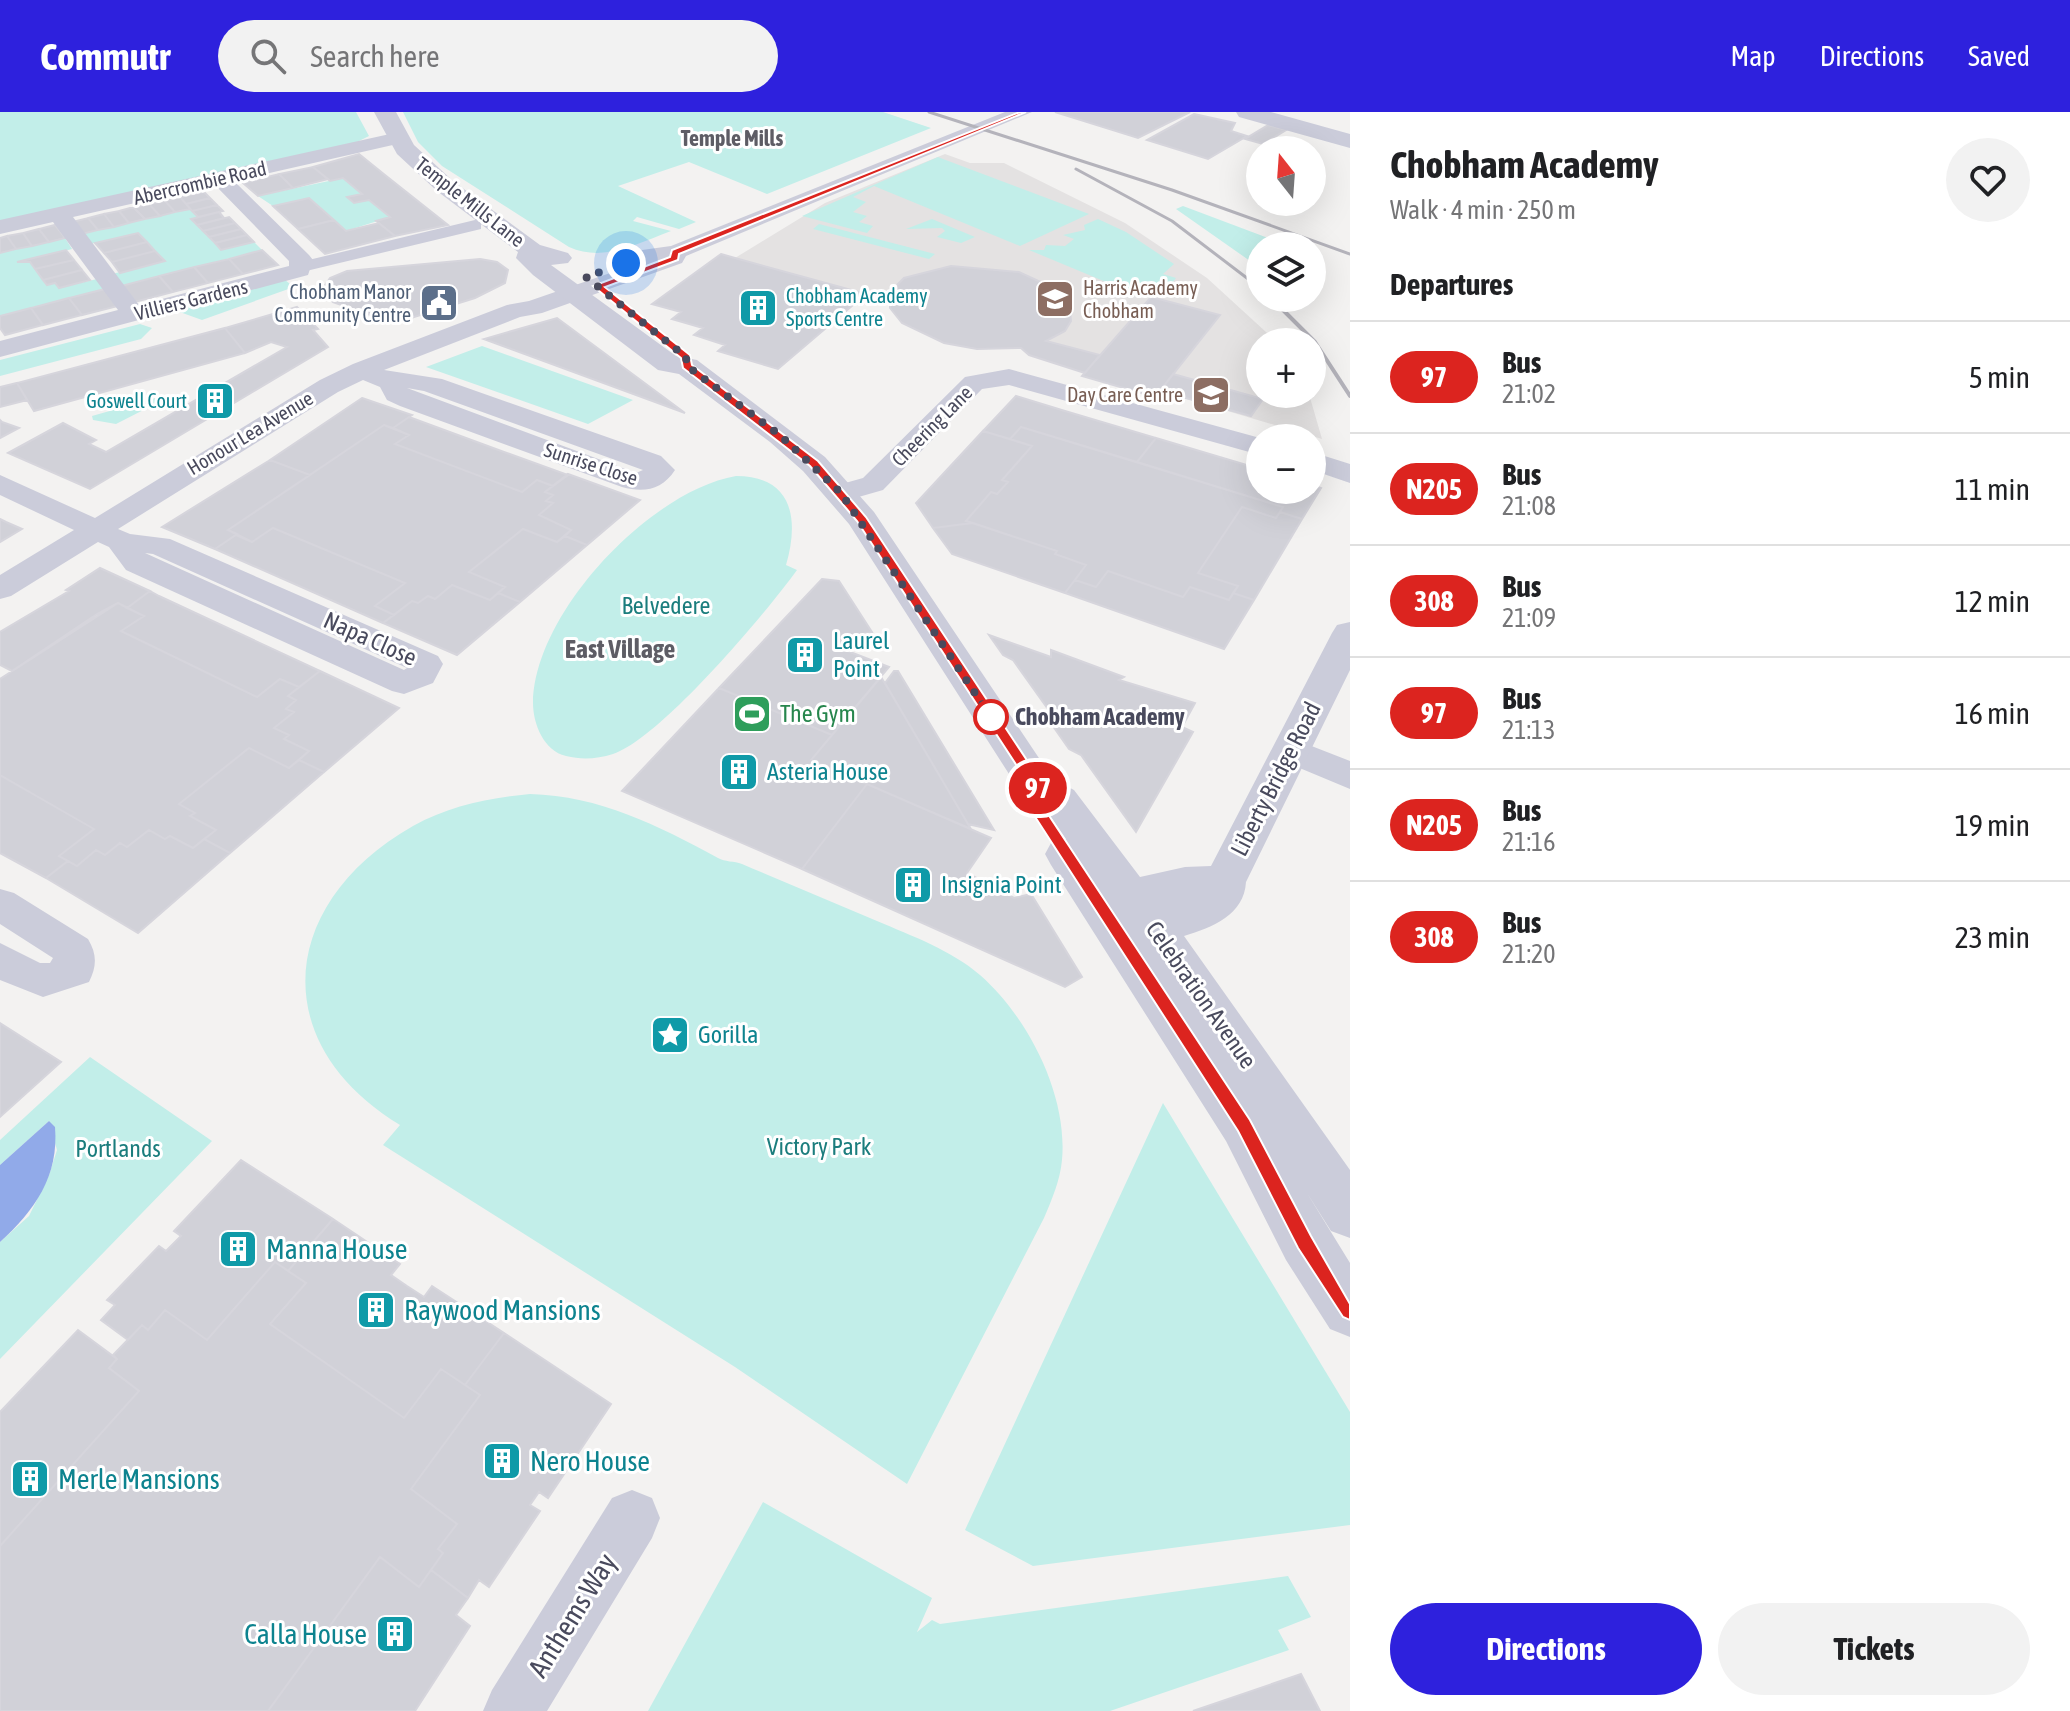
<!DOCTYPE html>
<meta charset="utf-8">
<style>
:root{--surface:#fff;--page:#f2f2f2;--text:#202124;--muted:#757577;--line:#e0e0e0;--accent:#2e21dd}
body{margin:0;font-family:"Asap Condensed",sans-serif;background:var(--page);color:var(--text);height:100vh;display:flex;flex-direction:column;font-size:30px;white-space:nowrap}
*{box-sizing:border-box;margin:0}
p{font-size:26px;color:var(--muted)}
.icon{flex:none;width:44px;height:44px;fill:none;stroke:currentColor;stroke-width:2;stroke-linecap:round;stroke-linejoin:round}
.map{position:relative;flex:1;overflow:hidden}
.drawer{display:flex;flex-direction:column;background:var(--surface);width:720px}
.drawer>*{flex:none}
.badge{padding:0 16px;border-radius:26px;font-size:28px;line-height:52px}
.needle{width:52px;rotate:343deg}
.fabs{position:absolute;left:1246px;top:24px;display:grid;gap:16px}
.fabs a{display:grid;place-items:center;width:80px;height:80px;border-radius:50%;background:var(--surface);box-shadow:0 8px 32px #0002;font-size:40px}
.you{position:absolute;width:40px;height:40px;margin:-20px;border:6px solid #fff;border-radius:50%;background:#1a73e8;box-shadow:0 0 0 12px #1a73e833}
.map>.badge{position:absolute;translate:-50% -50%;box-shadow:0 0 0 4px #fff}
h2{padding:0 40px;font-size:30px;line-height:72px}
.round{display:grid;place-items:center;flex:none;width:84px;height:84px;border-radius:42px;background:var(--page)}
.overview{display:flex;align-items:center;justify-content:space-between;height:136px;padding:0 40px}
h1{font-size:38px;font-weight:700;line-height:60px}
.action{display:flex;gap:16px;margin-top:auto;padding:16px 40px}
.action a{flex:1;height:92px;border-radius:48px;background:var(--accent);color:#fff;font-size:32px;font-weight:700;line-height:92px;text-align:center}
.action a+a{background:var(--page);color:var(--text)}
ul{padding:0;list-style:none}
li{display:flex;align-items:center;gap:24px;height:112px;padding:0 40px;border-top:2px solid var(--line)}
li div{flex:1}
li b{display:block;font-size:30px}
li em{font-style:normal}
li .badge{min-width:88px;font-weight:700;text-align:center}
header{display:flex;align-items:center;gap:48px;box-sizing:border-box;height:112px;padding:0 40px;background:var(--accent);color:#fff}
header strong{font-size:38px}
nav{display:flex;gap:44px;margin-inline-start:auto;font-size:28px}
.search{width:560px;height:72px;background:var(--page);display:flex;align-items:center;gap:20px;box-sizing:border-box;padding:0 28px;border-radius:44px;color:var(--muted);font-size:30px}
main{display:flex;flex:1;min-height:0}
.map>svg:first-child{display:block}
</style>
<header>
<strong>Commutr</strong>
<div class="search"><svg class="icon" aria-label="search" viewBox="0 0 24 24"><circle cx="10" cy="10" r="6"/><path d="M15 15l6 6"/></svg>Search here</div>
<nav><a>Map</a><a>Directions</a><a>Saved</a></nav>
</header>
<main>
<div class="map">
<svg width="1350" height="1599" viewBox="0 0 1350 1599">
<rect width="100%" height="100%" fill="#f3f2f1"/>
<path fill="#e4e2e2" d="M945,42L970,51H1004L1125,111L1207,166L1277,230H1260V282H1309L1322,327L1160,279L1155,285L1082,264L1084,261L1021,236L944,231L902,211L889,193L866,182L778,257L718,239L725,233L694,223L702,216L672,207L680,200L652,192L721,142L735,146L825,91Z"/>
<path fill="#c2eee9" d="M0,0H356L369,24L357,30L0,109Z
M403,0H883L931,16L767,82L689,50L618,74L696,110L679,117L637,105L633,109L671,119C638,131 604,151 569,135L442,54L418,30Z
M938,45L943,47L1089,102L1020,134L874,74L853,85L866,90L853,100L867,104L859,110L873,114L867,121L802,104Z
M343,66L362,82L348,85L354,91L369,88L390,105L346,119L309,86L273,94L258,84Z
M1183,94L1289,134H1260V156L1176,97Z
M190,97L198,105L192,107L221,138L254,130L262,138L121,174L112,162L164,149L138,121L90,132L82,122Z
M932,107L975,125L961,131L937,125L945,119L942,116L906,117Z
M1098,107L1126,120L1174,152L1163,162L1176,166L1172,171L1176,177L1157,176L1156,183L1142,185L1029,138H1044L1046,133L1065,134L1074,127L1063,123L1085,118L1084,113Z
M819,112L935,142L929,147L813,117Z
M65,126L72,137L17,151L30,150L47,173L55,171L59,176L97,167L105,177L0,204V141Z
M285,168L294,175L202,208L177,199H163Z
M140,212L152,216L141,227L0,264V248Z
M482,234L633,288L588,312L426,255Z
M166,283L167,286L116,312L93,308L92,304Z
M736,364C794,364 799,409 786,453L797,458C766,501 660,627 613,642C597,647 582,648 566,644C544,639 533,612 533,591C534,501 650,379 736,364Z
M530,682C600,684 657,713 718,746C725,750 734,749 742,752C787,771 832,790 877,809C912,824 951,838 980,863C1028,905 1068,983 1062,1048C1060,1069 1052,1087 1044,1106L907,1372L735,1255L383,1033L400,1013C265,931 279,790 413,714C449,694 488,686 530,682Z
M90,945L212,1029L0,1247V1130L29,1104L49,1063L57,1038L49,1009L0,1053V1028Z
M1163,991L1350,1300V1413L1033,1454L965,1418Z
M763,1390L932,1486L917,1520L932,1508L940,1512L1288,1464L1311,1505L1278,1518L1289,1538L1110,1599H648Z"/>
<path fill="#91aae9" d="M49,1009L55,1015C59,1064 35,1098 0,1130V1053Z"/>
<path fill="#d1d1d8" stroke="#d6d5dc" stroke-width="2" d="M1055,0H1190L1138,26Z
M1194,2L1235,11L1231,19L1247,24L1208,47L1147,28Z
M1268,13L1286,18L1263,32L1245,27Z
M359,42L385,63L448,113L395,124L376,109L390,105L369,88L354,91L347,85L362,82L343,66L330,69L313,55Z
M313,55L328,67L293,76L279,62Z
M279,62L293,76L258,84L243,71Z
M204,80L210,86L186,92L180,85Z
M180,85L186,92L190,97L175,100L165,89Z
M210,86L217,93L192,99L186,92Z
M309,86L334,108L298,117L273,94Z
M165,89L175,100L160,104L149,92Z
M149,92L160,104L145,107L134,96Z
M217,93L223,99L198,105L192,99Z
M130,96H134L145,107L129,111L119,99Z
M119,99L129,111L114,115L104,102Z
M219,100L224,106L197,113L191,107Z
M104,102L114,115L98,118L88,106Z
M229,105L235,111L203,119L197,113Z
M88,106L98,118L82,122L72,110Z
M334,108L346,119L379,111L395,124L325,142L298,117Z
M235,111L241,117L209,125L203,119Z
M55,113L65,126L49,130L39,117Z
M39,117L49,130L32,134L23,121Z
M241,117L247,123L215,131L209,125Z
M23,121L32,134L16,137L7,124Z
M138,121L147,130L104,141L95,131Z
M247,123L254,130L221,138L215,131Z
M7,124L16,137L0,141V126Z
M147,130L155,139L112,150L104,141Z
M66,138L74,148L35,157L30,150H17Z
M262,138L278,153L243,162L229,147Z
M155,139L165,149L120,161L112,150Z
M721,142L735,146L866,182L778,257L718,239L725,233L694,223L703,216L672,207L681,200L652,192Z
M229,147L243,162L208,171L194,155Z
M480,147L497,150L508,158L505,171L475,186L411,206L376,205L333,190L321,179L330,166L347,159Z
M74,148L82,158L43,168L35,157Z
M951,154L1019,160L1056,177L1069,190L1071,209L1065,219L1046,229L1100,243L1085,261L1029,243L1021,236L977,237L944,231L902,211L890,196V180L904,166Z
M194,155L208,171L173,180L159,164Z
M82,158L90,168L59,176L55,171L47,173L43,168Z
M159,164L173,180L134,190L121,174Z
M105,177L118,194L82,203L69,186Z
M1151,185L1220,203L1155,285L1082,264Z
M69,186L82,203L43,213L31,196Z
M297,195L318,217L313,218L328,235L90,377L8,341L63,311L96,328L89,332L106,340L287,235L271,230L245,241L225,216Z
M31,196L43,213L5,223L0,216V204Z
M557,206L685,301L484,227Z
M225,216L245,241L34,299L17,271Z
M1173,262L1263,287L1251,304L1160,279Z
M17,271L27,288L0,295V275Z
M1016,284L1065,299L1156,326L1137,350L1021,315L1010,327L983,319Z
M362,286L412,303L393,316L384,313L310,363L270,348Z
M409,305L504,340L568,363L553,374L537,368L522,380L395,332L409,323L393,316Z
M0,308L2,310L19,316L0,326Z
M384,313L409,323L395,332L522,380L537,368L553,374L545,380L553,383L546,389L553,391L539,403L571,418L557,430L523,417L469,460L505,475L490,488L452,473L435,487L428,484L418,491L412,489L394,503L375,494L405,471L273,416L252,430L228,418Z
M1021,315L1221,376L1283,395L1276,406L1242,395L1198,461L1238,474L1229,488L1190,475L1183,485L1108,459L1096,475L1075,468L1086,453L1055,442L1057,439L966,409L991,380L997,382L1008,370L1002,368L1032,334L1010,327Z
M983,319L1032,334L1002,368L1008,370L997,382L991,380L966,409L973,411L933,416L916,391Z
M1156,326L1260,357V378H1312V373L1321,376L1302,407L1280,400L1283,395L1137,350Z
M270,348L310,363L228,418L237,422L215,437L162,415Z
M568,362L640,388L587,433L565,424L571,418L539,403L553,391L546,389L553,383L545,380Z
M1242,395L1276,406L1280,400L1302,407L1254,488L1233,481L1238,474L1198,461Z
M0,407L6,410L22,417L0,430Z
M973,411L1057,439L1055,442L1086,453L1065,481L952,442L933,416Z
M273,416L405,471L375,494L394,503L383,511L215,437L236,423L252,430Z
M523,417L557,430L565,424L587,433L520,490L498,481L505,475L469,460Z
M100,456L150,479L127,496L118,491L97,502L12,559L0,553V520L69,479L66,478Z
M1108,459L1183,485L1190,475L1229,488L1233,481L1254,488L1224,537L1065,481L1075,468L1096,475Z
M822,467L839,469L872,520L858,523L845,538L889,555L832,623L719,576Z
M452,473L490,488L498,481L520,490L457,543L383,511L412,489L418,491L428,484L435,487Z
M150,479L159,484L320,559L299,575L280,567L257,585L121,519L144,504L127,496Z
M118,491L144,504L121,519L257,585L280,567L299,575L288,584L296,588L286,597L294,600L274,616L289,623L284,627L309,639L289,656L249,636L179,692L195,701L190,704L216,718L193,736L170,724L165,727L149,718L127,735L120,731L105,743L96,738L77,754L59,744L94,717L0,663V567Z
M989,523L1051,545V538L1124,565L1119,568L1195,591L1182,615L1193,620L1136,720L1081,643L1069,637L1048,607L1050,600L1013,548L1003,543Z
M320,559L399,596L324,660L299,648L309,639L284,627L289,623L274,616L294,600L286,597L296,588L288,584Z
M894,559H898L994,718L968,712L885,571Z
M881,565L893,585L971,717L811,648Z
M719,576L832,623L811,648L867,672L802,757L622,679Z
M249,636L289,656L299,648L324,660L230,741L204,727L216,718L190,704L195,701L179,692Z
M0,663L94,717L59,744L68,749L46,766L0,741Z
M867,672L991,726L967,761L1014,786L1031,782L1082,865L1065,875L802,757Z
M149,718L165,727L170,724L193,736L204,727L230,741L138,821L46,766L68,749L77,754L96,738L105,743L120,731L127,735Z
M0,911L61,950L0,1005Z
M241,1048L333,1107L288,1159L275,1150L207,1228L165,1198L148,1218L142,1213L128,1228L101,1208L115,1193L107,1188L159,1134L166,1139L181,1124L174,1119Z
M333,1107L400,1152L391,1163L407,1174L424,1185L432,1174L504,1221L465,1273L441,1257L404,1306L270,1212L306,1171L288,1159Z
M275,1150L306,1171L270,1212L404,1306L441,1257L480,1283L411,1377L457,1412L438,1437L443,1441L419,1475L380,1445L268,1599H0V1434L139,1279L109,1256L117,1247L113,1243L142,1213L148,1218L165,1198L207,1228Z
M78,1218L117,1247L109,1256L139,1279L0,1434V1300Z
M504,1221L611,1292L548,1386L539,1380L530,1393L540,1399L489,1475L479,1468L468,1486L431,1458L443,1441L438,1437L457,1412L411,1377L480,1283L465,1273Z
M380,1445L419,1475L431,1458L468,1486L456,1503L470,1514L415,1599H268Z
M1301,1562L1320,1599H1193Z"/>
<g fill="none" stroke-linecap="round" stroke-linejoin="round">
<path fill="#cbccda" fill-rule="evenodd" d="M475,108L481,109V117L302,160L293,155L296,151Z"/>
<path fill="#cbccda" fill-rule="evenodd" d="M1005,0H1032L686,144L682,151L542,201L520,205L384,258L442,267L661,344L675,358C662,378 644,381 622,375L400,294L387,288L380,275L363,268L338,280L118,417L130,422L170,427L438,544L443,552L433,571L404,582L392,579L126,458L109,435L98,430L11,484L0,487V463L74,418L0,383V363L95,406L320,268L353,252L507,193L529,189L645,149L638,143L642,138L671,134ZM407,276L424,279L643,358L636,361ZM145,441L153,442L407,556L404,558Z
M399,20L406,22L409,26L406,30L234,69L309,143L313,148L308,163L0,245V229L118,198L53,110L0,122V108ZM215,73L289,149V154L139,193L73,105Z
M1009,257L1260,326V343L1009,273L982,277L883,378L841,390L831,387L826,381L831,375L863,366L965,265Z
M1312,340L1350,352V371L1312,358Z
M1291,626L1350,649V677L1278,647L1273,638L1278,629Z
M0,777L14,781L88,827C97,842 97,854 89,870L43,885L0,868V831L40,851H50L53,846L0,812Z
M632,1378L652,1386L660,1406L652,1426L547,1599H483L492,1578L612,1386Z"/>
<path fill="#cbccda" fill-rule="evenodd" d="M374,0H396L414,33L453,69L540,133L568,141L572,146L568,151L551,153L676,244L697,248L825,345L874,400L1053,667L1074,678L1140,765L1185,755L1211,754L1332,521L1337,513L1350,510V558L1246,770C1244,803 1213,815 1184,824L1350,1058V1126L1331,1119L1307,1081L1350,1151V1225L1330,1217L1286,1148L1226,1029L1051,753L1045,742L1051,731L1066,727L1046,698L1025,687L849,412L803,359L770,330L679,262L658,258L533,163L516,146L518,140L437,79L397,42Z
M1236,0H1271L1350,22V36L1239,5Z"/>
<path stroke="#b4b3bb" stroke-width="3" d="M929,0L1172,78L1350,142
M1076,57L1172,109L1260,176
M1271,186L1279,194"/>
<path stroke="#b4b3bb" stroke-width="4" d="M1277,192L1315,230L1350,284"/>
</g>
<path fill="#dc241f" stroke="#fff" stroke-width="2" d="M1020,0H1026L679,142L678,148L605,175L690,243L692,253L818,349L866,405L1044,674L1042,693L1250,1008L1311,1124L1350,1192V1208L1343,1205L1298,1136L1238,1019L1030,697L1032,677L857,409L810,354L683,256L681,246L593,174L670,145L672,138Z"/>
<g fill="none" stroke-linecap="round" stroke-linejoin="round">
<path stroke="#494a5d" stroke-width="8" stroke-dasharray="0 14.4" d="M626,151L586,165L686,245L687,254L781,324L841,381L991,605"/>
</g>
<defs>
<g id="school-square" transform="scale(2)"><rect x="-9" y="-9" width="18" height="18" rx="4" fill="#8d6e63" stroke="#fff"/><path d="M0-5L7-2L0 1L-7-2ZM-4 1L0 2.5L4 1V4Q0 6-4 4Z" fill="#fff"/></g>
<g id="civic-square" transform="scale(2)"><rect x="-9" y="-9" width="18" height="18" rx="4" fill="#5c6f8a" stroke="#fff"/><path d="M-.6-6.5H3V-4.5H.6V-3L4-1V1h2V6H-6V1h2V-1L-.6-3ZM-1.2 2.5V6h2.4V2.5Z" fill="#fff"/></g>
<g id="building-square" transform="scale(2)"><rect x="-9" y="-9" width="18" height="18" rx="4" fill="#0f9aa8" stroke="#fff"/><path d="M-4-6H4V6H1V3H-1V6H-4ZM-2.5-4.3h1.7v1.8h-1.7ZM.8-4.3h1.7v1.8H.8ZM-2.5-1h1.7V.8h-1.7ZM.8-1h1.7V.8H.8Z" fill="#fff"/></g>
<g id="stadium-square" transform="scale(2)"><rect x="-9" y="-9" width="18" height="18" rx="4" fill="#2e9e5b" stroke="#fff"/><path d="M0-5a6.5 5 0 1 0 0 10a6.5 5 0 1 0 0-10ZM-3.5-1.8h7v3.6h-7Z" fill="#fff"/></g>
<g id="sight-square" transform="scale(2)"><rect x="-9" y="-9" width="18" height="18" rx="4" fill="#0f9aa8" stroke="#fff"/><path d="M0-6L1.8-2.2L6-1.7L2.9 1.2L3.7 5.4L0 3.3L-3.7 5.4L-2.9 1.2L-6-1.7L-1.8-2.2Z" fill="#fff"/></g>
</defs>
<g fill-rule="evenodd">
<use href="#school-square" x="1055" y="187"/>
<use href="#civic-square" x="439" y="191"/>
<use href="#building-square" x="758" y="196"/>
<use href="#school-square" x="1211" y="283"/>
<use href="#building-square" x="215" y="289"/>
<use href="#building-square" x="805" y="543"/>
<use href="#stadium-square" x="752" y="602"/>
<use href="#building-square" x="739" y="660"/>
<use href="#building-square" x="913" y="773"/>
<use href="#sight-square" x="670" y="923"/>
<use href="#building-square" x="238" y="1137"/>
<use href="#building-square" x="376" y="1198"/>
<use href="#building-square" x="502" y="1349"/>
<use href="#building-square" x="30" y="1367"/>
<use href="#building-square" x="395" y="1522"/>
</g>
<circle fill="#fff" stroke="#dc241f" stroke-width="4" cx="991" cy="605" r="16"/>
<g text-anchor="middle" stroke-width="6" stroke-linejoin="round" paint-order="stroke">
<g font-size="20" fill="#494a5d" stroke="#fff">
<text transform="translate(200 71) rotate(-13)" y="7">Abercrombie Road</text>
<text transform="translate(470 90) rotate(38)" y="7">Temple Mills Lane</text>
<text transform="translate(191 188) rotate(-14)" y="7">Villiers Gardens</text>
<text transform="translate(932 314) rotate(-45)" y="7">Cheering Lane</text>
<text transform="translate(250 321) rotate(-31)" y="7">Honour Lea Avenue</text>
<text transform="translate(591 352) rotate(18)" y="7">Sunrise Close</text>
</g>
<g font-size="20" fill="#785e54" stroke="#fff" text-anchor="start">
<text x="1083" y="183">Harris Academy<tspan x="1083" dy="23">Chobham</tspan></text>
<text x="1183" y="290" text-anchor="end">Day Care Centre</text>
</g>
<g font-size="20" fill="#4e5e75" stroke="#fff" text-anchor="end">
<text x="411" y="187">Chobham Manor<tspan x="411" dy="23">Community Centre</tspan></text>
</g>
<g font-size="20" fill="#0d838f" stroke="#fff" text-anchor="start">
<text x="786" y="191">Chobham Academy<tspan x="786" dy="23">Sports Centre</tspan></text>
<text x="187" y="296" text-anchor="end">Goswell Court</text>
</g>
<g font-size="22" font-weight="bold" fill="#5e5d65" stroke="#fff">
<text x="732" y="34">Temple Mills</text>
</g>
<g font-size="24" fill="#1b7d7d" stroke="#fff">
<text x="666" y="502">Belvedere</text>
<text x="819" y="1043">Victory Park</text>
<text x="118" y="1045">Portlands</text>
</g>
<g font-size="24" fill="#494a5d" stroke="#fff">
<text transform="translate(370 527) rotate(24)" y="8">Napa Close</text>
<text transform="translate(1276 667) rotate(-63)" y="8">Liberty Bridge Road</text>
<text transform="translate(1201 883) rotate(55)" y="8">Celebration Avenue</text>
</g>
<g font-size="24" fill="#0d838f" stroke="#fff" text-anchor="start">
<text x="833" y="537">Laurel<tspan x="833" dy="28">Point</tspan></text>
<text x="767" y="668">Asteria House</text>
<text x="941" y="781">Insignia Point</text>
<text x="698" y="931">Gorilla</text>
</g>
<g font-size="24" fill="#27864d" stroke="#fff" text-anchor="start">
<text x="780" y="610">The Gym</text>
</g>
<g font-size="24" font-weight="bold" fill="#494a5d" stroke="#fff" text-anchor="start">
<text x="1015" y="613">Chobham Academy</text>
</g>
<g font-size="26" font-weight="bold" fill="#5e5d65" stroke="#fff">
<text x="620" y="546">East Village</text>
</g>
<g font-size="28" fill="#0d838f" stroke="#fff" text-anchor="start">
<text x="266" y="1147">Manna House</text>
<text x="404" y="1208">Raywood Mansions</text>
<text x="530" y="1359">Nero House</text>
<text x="58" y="1377">Merle Mansions</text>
<text x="367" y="1532" text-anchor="end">Calla House</text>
</g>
<g font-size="28" fill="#494a5d" stroke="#fff">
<text transform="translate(572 1503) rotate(-58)" y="10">Anthems Way</text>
</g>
</g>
</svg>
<div class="fabs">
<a><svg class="needle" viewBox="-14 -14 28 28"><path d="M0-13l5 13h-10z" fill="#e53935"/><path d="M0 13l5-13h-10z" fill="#757577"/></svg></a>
<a><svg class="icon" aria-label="layers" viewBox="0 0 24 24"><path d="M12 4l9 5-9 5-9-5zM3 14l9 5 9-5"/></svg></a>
<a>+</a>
<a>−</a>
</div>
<div class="you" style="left:626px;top:151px"></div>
<b class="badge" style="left:1038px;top:676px;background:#dc241f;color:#fff">97</b>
</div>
<section class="drawer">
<div class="overview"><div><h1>Chobham Academy</h1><p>Walk · 4 min · 250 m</p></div><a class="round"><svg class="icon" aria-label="heart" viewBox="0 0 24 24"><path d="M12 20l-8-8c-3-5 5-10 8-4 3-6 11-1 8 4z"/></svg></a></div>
<h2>Departures</h2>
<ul>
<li><span class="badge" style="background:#dc241f;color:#fff">97</span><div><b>Bus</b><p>21:02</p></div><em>5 min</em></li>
<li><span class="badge" style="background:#dc241f;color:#fff">N205</span><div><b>Bus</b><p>21:08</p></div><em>11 min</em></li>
<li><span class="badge" style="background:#dc241f;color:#fff">308</span><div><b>Bus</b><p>21:09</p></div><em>12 min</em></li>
<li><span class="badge" style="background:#dc241f;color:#fff">97</span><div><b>Bus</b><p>21:13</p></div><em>16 min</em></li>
<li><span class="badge" style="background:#dc241f;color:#fff">N205</span><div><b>Bus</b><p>21:16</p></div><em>19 min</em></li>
<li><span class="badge" style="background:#dc241f;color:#fff">308</span><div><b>Bus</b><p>21:20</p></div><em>23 min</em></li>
</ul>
<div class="action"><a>Directions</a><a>Tickets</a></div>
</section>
</main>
